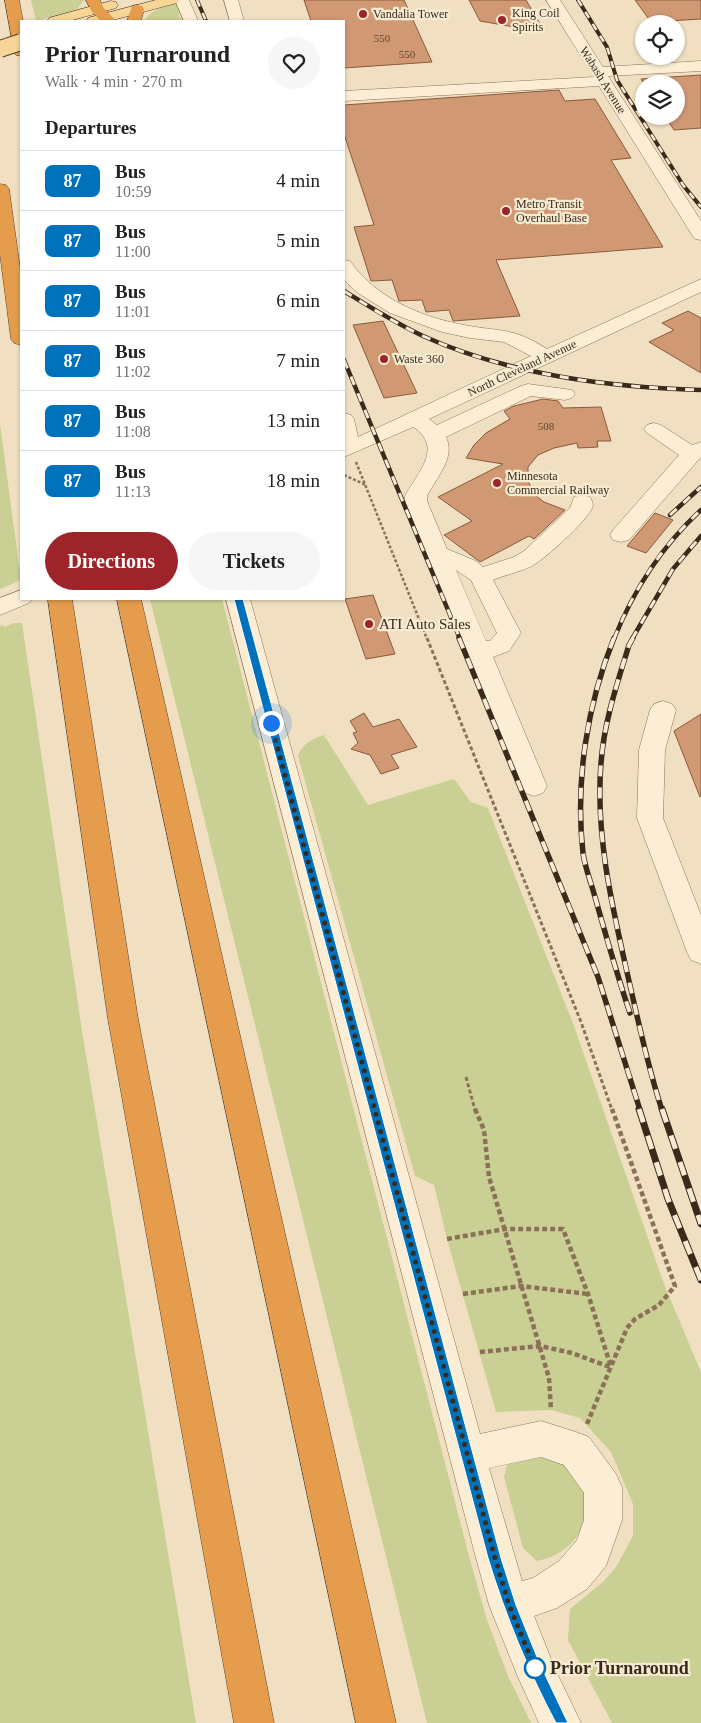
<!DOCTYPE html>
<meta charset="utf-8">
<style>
:root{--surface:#fff;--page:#f6f6f6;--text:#222;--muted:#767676;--line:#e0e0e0;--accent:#9d2429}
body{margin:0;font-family:"Times New Roman",serif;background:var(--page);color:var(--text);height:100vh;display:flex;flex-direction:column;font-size:19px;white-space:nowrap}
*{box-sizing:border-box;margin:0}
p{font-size:16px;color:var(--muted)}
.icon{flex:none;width:28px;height:28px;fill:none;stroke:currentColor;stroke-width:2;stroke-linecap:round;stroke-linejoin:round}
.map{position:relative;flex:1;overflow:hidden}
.side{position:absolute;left:20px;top:20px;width:325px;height:580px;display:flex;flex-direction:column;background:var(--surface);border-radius:0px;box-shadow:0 1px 4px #0004}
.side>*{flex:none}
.badge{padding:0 10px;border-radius:8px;font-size:18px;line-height:32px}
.buttons{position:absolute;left:635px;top:15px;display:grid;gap:10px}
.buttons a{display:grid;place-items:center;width:50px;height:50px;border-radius:50%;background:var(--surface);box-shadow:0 1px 4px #0004;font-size:25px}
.you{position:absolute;width:25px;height:25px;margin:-12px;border:4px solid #fff;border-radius:50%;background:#1a73e8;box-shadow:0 0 0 8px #1a73e833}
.map>.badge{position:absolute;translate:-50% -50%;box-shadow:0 0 0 2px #fff}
h2{padding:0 25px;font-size:19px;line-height:45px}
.round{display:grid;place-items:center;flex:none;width:52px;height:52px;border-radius:26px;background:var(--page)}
.overview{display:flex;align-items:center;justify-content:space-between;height:85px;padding:0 25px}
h1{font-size:24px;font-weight:800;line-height:38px}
.action{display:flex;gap:10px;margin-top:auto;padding:10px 25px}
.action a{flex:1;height:58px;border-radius:30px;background:var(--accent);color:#fff;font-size:20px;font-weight:800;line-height:58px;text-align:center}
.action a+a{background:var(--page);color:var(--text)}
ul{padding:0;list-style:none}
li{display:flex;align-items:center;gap:15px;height:60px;padding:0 25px;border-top:1px solid var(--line)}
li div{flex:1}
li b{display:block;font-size:19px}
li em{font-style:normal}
li .badge{min-width:55px;font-weight:700;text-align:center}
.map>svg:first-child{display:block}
</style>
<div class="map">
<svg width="701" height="1723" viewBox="0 0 701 1723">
<rect width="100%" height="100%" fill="#f0e0c1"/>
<path fill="#cacf94" d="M31,0H84L77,9L36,21Z
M178,3L179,16L183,21H145C150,9 166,7 178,3Z
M0,424L21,580L0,589Z
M150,599H222L470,1560L487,1620L508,1676L531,1723H427Z
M14,623H22L82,1031L196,1723H0V626L2,625L5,627Z
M324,735L368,805L454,779L471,802L488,808L574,1026L664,1284L701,1372V1723H612L568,1640L570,1609L604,1581L616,1567L633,1536V1504L611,1452L580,1418L551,1410L496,1412L447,1239L434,1185L415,1176L298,756C302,744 312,739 324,735Z
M553,1453C562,1461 575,1469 582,1479C584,1483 584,1490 585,1494C592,1527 570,1555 537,1561L523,1548L504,1477L507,1465L515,1455Z"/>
<path fill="#d19874" stroke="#8b593c" d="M304,0H404L432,62L344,68V21H311Z
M469,0H526L542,27L520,28L480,21Z
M635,0H701V19L651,22Z
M701,75V128L674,130L665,116H676V84H644L641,79Z
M559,90L565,101L595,99L631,158L611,160L663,247L496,260L520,316L453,321L449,310L426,312L422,300L399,301L392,280L371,281L354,227L374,225L344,134V105Z
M688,311L701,318V373L649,342L674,330L662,323Z
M383,321L417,393L384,398L353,325Z
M543,399L558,401L563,408L601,407L611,441H597L598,447L578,448L577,443L554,448L538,455L528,467V481L535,495L544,502L565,510L534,539L529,536L480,562L444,535L472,521L438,497L503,464L466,458L474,445L486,433L510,419L504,411L514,406Z
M655,513L673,520L646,553L627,546Z
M373,595L395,654L366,659L345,599Z
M364,713L373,727L399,719L417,747L391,755L399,768L381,774L370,755L351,749L358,743L353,733L357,732L350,721Z
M701,714V796L700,797L674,731Z"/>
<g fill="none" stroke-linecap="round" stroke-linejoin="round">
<g stroke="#8b7157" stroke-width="1">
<path id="minor" d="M175,0H189L198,21H184Z
M224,0H238L244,21H230Z
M546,0H560L603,67L701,61V71L608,76L701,221V240L695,239L692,235L599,86L344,101V91L594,77Z
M344,260L350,261C376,298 421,317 464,325C501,332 513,327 547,349L701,279V292L429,419L437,425L521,386L528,384L572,390L575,394L572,398L565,400L531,396L446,437C456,458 436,478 427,496V501L447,549L476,561L483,567L514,557L524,551L570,508L574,497L582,495L590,497C592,501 594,504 592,508C589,519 542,562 530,567C519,572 505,575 493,580L521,633L509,651L493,657L547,786L543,793L534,796L525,793L521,786L405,501V496C418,472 444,447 413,427L344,457V413L351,415L354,419L358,437L531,356L504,342L470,338L442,332L390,313L358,293L346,282L344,278ZM456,570L471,580L497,633L490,641H486Z
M654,423L661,425L692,445L701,442V457L629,540L621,542L613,540L610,535L613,530L679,455L647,433L644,429L647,425Z
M21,590V599H32L29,603L0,615V598Z
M226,599H250L480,1434L541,1421L576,1432L589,1437L616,1474L622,1487V1520L606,1566L587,1589L557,1608L534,1616L555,1669L581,1723H539L518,1677L489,1605L476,1558ZM541,1457L564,1465L584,1493V1520L577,1540L559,1561L533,1578L522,1581L489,1468Z
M663,701L672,704L676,710L665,750L663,818L701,915V964L691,960L687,952L637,818L639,750L650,710L654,704Z"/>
</g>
<g stroke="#583f2c" stroke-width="1">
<path id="major" d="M156,0H179L177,3L109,21H86L88,18Z
M111,1L116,2L118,5L116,8L69,21H47L49,18Z"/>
</g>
<g stroke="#583f2c" stroke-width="1">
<path id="highway" d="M5,0H19L23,21H21V56L16,55L14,52Z
M86,0H100L103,7L116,21H101L92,12Z
M137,5L142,6L144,9L141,21H127L132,6Z
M0,184L6,185L9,189L21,275V345L14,343L11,339L0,254Z
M48,599H72L138,1019L274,1723H234L108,1019Z
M117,599H141L396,1723H356Z"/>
</g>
<path stroke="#8b7157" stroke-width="2.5" stroke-dasharray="3 2" stroke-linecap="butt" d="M356,462L427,639
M344,475L366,485"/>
<path stroke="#8b7157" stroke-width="3" stroke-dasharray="4 2.5" stroke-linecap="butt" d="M427,638L581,1022L612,1110
M466,1077L475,1110"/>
<path stroke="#8b7157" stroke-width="4.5" stroke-dasharray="5 3" stroke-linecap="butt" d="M475,1109L484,1130L489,1177L549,1378L551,1410
M447,1239L505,1229H563L588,1294L611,1367
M463,1294L521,1286L588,1294
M480,1352L540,1346L572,1353L610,1367
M587,1424L627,1328L635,1319L659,1305L675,1286L612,1109"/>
<use href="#minor" fill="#fbeed4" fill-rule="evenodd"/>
<use href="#major" fill="#f6d596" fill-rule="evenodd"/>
<use href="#highway" fill="#e59c4c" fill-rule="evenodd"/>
<g stroke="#3a2a1c" stroke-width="4">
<path id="rail-far3" d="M197,0L206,21
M578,0L607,47L617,80L683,185L701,207"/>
</g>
<g stroke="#3a2a1c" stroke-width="4.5">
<path id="rail-far2" d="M344,291C370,307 395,323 423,336C510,375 607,387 701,390
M344,360L460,639
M670,515L701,487
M614,639C634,589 661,547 701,510
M632,639L673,569L701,536"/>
</g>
<g stroke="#3a2a1c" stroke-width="5.5">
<path id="rail-far1" d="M459,638L598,977L640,1110
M614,638C587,705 575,781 583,853C585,868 591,882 595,897C606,936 617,975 630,1013
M633,638L629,645C617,684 604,722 601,763C595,836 613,910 629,981C639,1024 648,1068 662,1110"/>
</g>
<g stroke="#3a2a1c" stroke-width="7">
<path id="rail" d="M639,1109L668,1199L701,1280
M662,1109L701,1224"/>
</g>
<use href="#rail-far3" stroke="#f7ebd1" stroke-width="2.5" stroke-dasharray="7" stroke-linecap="butt"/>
<use href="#rail-far2" stroke="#f7ebd1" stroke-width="3" stroke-dasharray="9" stroke-linecap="butt"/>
<use href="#rail-far1" stroke="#f7ebd1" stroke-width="4" stroke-dasharray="11" stroke-linecap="butt"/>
<use href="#rail" stroke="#f7ebd1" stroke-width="5" stroke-dasharray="14" stroke-linecap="butt"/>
<g stroke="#583f2c" stroke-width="18" stroke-linecap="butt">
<path id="major-bridge" d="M0,49L21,42"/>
</g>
<use href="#major-bridge" stroke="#f6d596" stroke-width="16"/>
</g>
<path fill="#0072bc" stroke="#fff" d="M238,596L243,599L501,1558L516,1605L539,1662L568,1723H556C529,1672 506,1617 488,1558L234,599Z"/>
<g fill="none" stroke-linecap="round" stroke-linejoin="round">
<path stroke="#3a2a1c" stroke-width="5" stroke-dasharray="0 9" d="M271,723L495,1558L509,1605L535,1668"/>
</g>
<g fill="#9d2429" stroke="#f7ebd1" stroke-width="2">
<circle cx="363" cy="14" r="5"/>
<circle cx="502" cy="20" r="5"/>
<circle cx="506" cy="211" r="5"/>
<circle cx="384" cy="359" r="5"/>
<circle cx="497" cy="483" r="5"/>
<circle cx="369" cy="624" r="5"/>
</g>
<circle fill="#fff" stroke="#0072bc" stroke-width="2.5" cx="535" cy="1668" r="10"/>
<g text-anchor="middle" stroke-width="4.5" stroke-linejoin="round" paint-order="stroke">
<g font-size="11" fill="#604632">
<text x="382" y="42">550</text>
<text x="407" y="58">550</text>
<text x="546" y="430">508</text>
</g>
<g font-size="12" fill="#3a2a1c" stroke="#f7ebd1" text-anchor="start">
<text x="512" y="17">King Coil<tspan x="512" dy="14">Spirits</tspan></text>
<text x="373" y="18">Vandalia Tower</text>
<text x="516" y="208">Metro Transit<tspan x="516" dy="14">Overhaul Base</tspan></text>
<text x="394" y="363">Waste 360</text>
<text x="507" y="480">Minnesota<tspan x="507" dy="14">Commercial Railway</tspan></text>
</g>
<g font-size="12" fill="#3a2a1c" stroke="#f7ebd1">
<text transform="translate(603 80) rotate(58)" y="4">Wabash Avenue</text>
<text transform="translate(522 368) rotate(-25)" y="4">North Cleveland Avenue</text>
</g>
<g font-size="15" fill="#3a2a1c" stroke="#f7ebd1" text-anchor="start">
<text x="379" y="629">ATI Auto Sales</text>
</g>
<g font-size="18" font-weight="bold" fill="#3a2a1c" stroke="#f7ebd1" text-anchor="start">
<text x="550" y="1674">Prior Turnaround</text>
</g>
</g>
</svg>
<div class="buttons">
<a><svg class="icon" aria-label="locate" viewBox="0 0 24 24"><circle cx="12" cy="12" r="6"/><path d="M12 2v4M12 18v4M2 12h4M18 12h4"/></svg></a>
<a><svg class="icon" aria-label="layers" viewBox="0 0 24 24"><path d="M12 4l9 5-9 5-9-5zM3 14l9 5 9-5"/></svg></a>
</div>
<div class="you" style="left:271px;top:723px"></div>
<section class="side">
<div class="overview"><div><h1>Prior Turnaround</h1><p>Walk · 4 min · 270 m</p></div><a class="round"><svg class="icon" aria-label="heart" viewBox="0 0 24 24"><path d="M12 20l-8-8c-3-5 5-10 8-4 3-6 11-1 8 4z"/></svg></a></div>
<h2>Departures</h2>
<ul>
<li><span class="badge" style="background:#0072bc;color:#fff">87</span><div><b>Bus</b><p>10:59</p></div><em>4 min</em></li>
<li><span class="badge" style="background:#0072bc;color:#fff">87</span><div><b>Bus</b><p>11:00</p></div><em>5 min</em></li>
<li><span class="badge" style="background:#0072bc;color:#fff">87</span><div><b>Bus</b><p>11:01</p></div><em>6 min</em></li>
<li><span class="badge" style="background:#0072bc;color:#fff">87</span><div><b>Bus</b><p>11:02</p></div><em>7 min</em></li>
<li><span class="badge" style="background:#0072bc;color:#fff">87</span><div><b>Bus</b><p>11:08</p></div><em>13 min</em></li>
<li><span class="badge" style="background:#0072bc;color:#fff">87</span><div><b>Bus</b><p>11:13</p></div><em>18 min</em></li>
</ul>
<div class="action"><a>Directions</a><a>Tickets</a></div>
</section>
</div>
